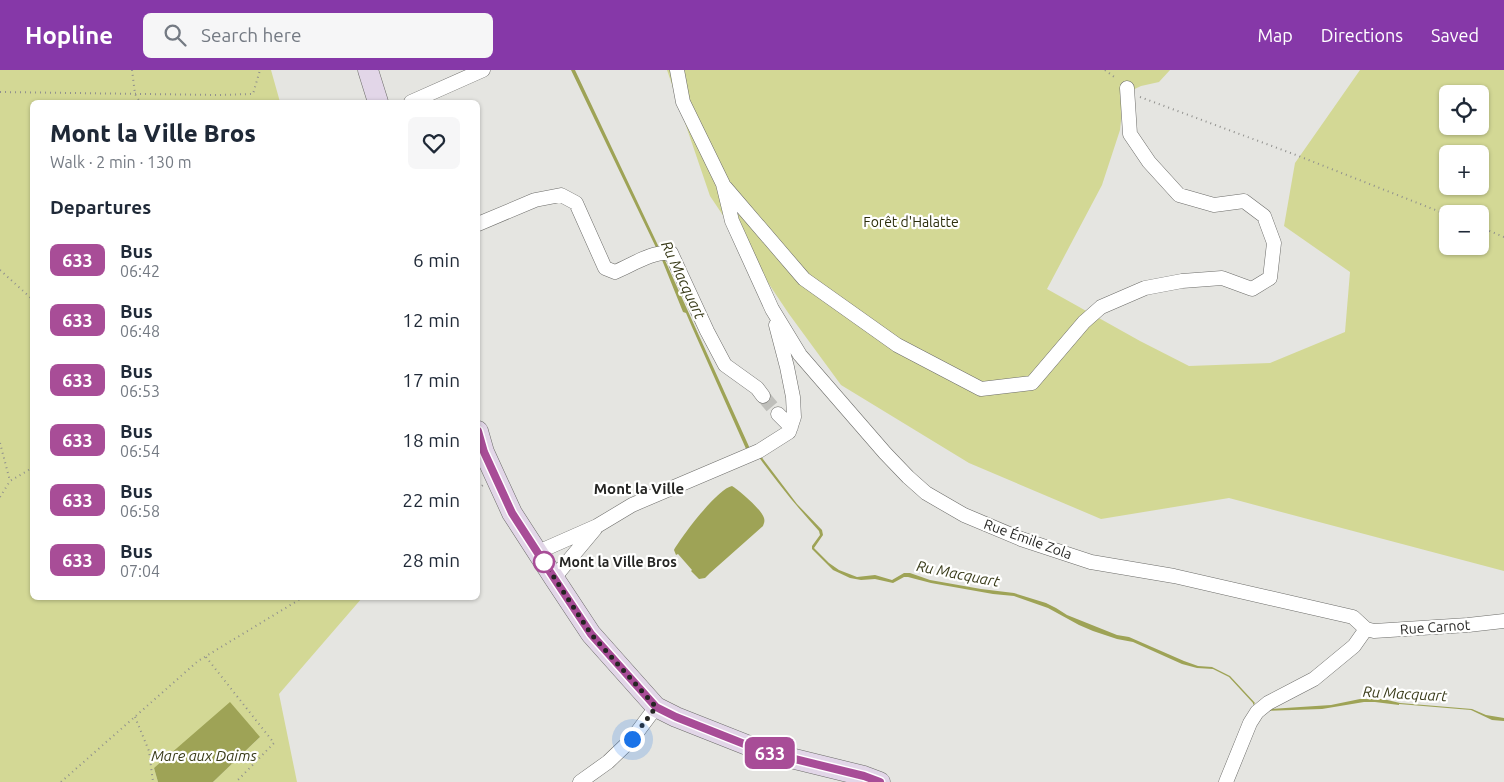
<!DOCTYPE html>
<meta charset="utf-8">
<style>
:root{--surface:#fff;--page:#f6f6f7;--text:#1f2937;--muted:#747a83;--accent:#8638a8}
body{margin:0;font-family:Ubuntu,sans-serif;background:var(--page);color:var(--text);height:100vh;display:flex;flex-direction:column;font-size:19px;white-space:nowrap}
*{box-sizing:border-box;margin:0}
p{font-size:16px;color:var(--muted)}
.icon{flex:none;width:28px;height:28px;fill:none;stroke:currentColor;stroke-width:2;stroke-linecap:round;stroke-linejoin:round}
.map{position:relative;flex:1;overflow:hidden}
.side{position:absolute;left:30px;top:30px;width:450px;height:500px;display:flex;flex-direction:column;background:var(--surface);border-radius:8px;box-shadow:0 1px 4px #0004}
.side>*{flex:none}
.badge{padding:0 10px;border-radius:8px;font-size:18px;line-height:32px}
.buttons{position:absolute;left:1439px;top:15px;display:grid;gap:10px}
.buttons a{display:grid;place-items:center;width:50px;height:50px;border-radius:8px;background:var(--surface);box-shadow:0 1px 4px #0004;font-size:25px}
.you{position:absolute;width:25px;height:25px;margin:-12px;border:4px solid #fff;border-radius:50%;background:#1a73e8;box-shadow:0 0 0 8px #1a73e833}
.map>.badge{position:absolute;translate:-50% -50%;box-shadow:0 0 0 2px #fff}
h2{padding:0 20px;font-size:19px;line-height:45px}
.round{display:grid;place-items:center;flex:none;width:52px;height:52px;border-radius:8px;background:var(--page)}
.summary{display:flex;align-items:center;justify-content:space-between;height:85px;padding:0 20px}
h1{font-size:24px;font-weight:800;line-height:38px}
ul{padding:0;list-style:none}
li{display:flex;align-items:center;gap:15px;height:60px;padding:0 20px}
li div{flex:1}
li b{display:block;font-size:19px}
li em{font-style:normal}
li .badge{min-width:55px;font-weight:700;text-align:center}
header{display:flex;align-items:center;gap:30px;box-sizing:border-box;height:70px;padding:0 25px;background:var(--accent);color:#fff}
header strong{font-size:24px}
nav{display:flex;gap:28px;margin-inline-start:auto;font-size:18px}
.search{width:350px;height:45px;background:var(--page);display:flex;align-items:center;gap:12px;box-sizing:border-box;padding:0 18px;border-radius:8px;color:var(--muted);font-size:19px}
.map>svg:first-child{display:block}
</style>
<header>
<strong>Hopline</strong>
<div class="search"><svg class="icon" aria-label="search" viewBox="0 0 24 24"><circle cx="10" cy="10" r="6"/><path d="M15 15l6 6"/></svg>Search here</div>
<nav><a>Map</a><a>Directions</a><a>Saved</a></nav>
</header>
<div class="map">
<svg width="1504" height="712" viewBox="0 0 1504 712">
<rect width="100%" height="100%" fill="#e5e5e1"/>
<path fill="#d3d895" fill-rule="evenodd" d="M0,0H271L280,32H32V528H362L279,624L297,712H213L260,667L154,698L158,712H0Z
M667,0H1170L1159,12L1141,16L1124,24L1120,60L1102,115L1047,219L1140,271L1189,296L1270,293L1345,262L1350,202L1284,156L1295,93L1360,0H1504V501L1229,428L1101,449L969,393L841,315L789,244L710,126ZM1448,24H1480V56H1448ZM1448,84H1480V116H1448ZM1448,144H1480V176H1448Z"/>
<path fill="#9ea356" d="M571,0H575L664,188L751,381H747L692,257L686,243L683,242L662,190Z
M760,385L797,434L822,460L823,465L814,478L829,493L839,500L857,507L875,505L892,510L904,503H910L930,510L981,519L1014,523L1046,533L1056,538L1067,545L1117,565L1129,567L1184,591L1198,596L1212,597L1230,606L1255,633L1253,635V633L1229,607L1213,599L1197,598L1182,594L1133,572L1117,569L1093,561L1079,555L1048,538L1014,526L993,524L931,513L908,507H904L893,513L875,509L861,510L850,508L833,500L812,479V476L820,465L819,461C797,437 777,412 758,386Z
M732,416C739,420 762,440 764,448C765,452 764,453 763,456L710,503L705,508L699,509L691,501L692,500L678,484L676,485L674,480C682,466 717,419 732,416Z
M1360,629H1383L1400,633L1472,639L1486,645L1504,648V651L1492,650L1471,640L1399,634V635L1375,632H1364L1322,639L1266,641L1269,639L1331,635Z
M230,632L260,667L213,712H158L154,698Z"/>
<g fill="none" stroke-linecap="round" stroke-linejoin="round">
<path stroke="#bfbfbb" stroke-width="14" stroke-dasharray="14 7" stroke-linecap="butt" d="M763,326L778,344"/>
<g stroke="#6c6c69" stroke-width="15">
<path id="street" d="M677,0L683,32L723,114L732,151L772,239L800,285L885,383L908,407L926,423L964,445L1021,469L1091,492L1174,506L1353,547L1366,559L1374,561L1468,555L1504,551
M411,32L483,0
M725,117L804,209L897,275L981,319L1032,313L1084,252L1101,237L1145,218L1182,211L1222,208L1252,219L1270,208L1274,173L1264,146L1244,131L1214,135L1179,125L1149,92L1130,64L1127,18
M478,154L535,130L561,125L576,133L605,198L615,202C632,195 652,181 671,183L707,261L725,295L757,318L763,326
M778,344L791,357
M538,482L597,456L632,435L759,381L789,362L794,347L793,327L787,297L776,255
M554,508L595,459
M580,712L608,692L632,669L656,637
M1226,712L1250,653L1257,642L1268,633L1314,609L1354,576L1366,559"/>
</g>
<g stroke="#6c6c69" stroke-width="21">
<path id="secondary" d="M368,0L378,32
M478,361L484,382L512,443L554,508L591,564L656,637L676,647L762,681L864,706L880,712"/>
</g>
<path stroke="#90908d" stroke-width="2" stroke-dasharray="1 4" stroke-linecap="butt" d="M132,0L135,24L140,32
M1105,0L1117,9
M0,22L218,25L253,24L260,0
M1140,27L1296,85L1448,145
M1480,157L1504,167
M0,200L32,229
M0,373L10,411
M478,419L483,415
M0,427L10,411L32,398
M206,587L274,673L236,712
M135,647L149,681L153,712
M61,712L198,591L302,528"/>
<use href="#street" stroke="#fff" stroke-width="14"/>
<use href="#secondary" stroke="#e2d6e8" stroke-width="20"/>
</g>
<g fill="none" stroke-linecap="round" stroke-linejoin="round">
<g stroke="#fff" stroke-width="11">
<path id="line" d="M478,361L484,382L512,443L554,508L591,564L656,637L676,647L762,681L864,706L880,712"/>
</g>
<use href="#line" stroke="#a84d97" stroke-width="8"/>
<path stroke="#252523" stroke-width="5" stroke-dasharray="0 9" d="M544,492L591,564L656,637L632,669"/>
</g>
<circle fill="#fff" stroke="#a84d97" stroke-width="2.5" cx="544" cy="492" r="10"/>
<g text-anchor="middle" stroke-width="4.5" stroke-linejoin="round" paint-order="stroke">
<g font-size="14" fill="#2c2e0c" stroke="#fffffe">
<text x="911" y="157">Forêt d'Halatte</text>
</g>
<g font-size="14" fill="#252523" stroke="#fffffe">
<text transform="translate(1028 469) rotate(20)" y="5">Rue Émile Zola</text>
<text transform="translate(1435 557) rotate(-4)" y="5">Rue Carnot</text>
</g>
<g font-size="14" font-weight="bold" fill="#252523" stroke="#fffffe" text-anchor="start">
<text x="559" y="497">Mont la Ville Bros</text>
</g>
<g font-size="15" font-style="italic" fill="#393b19" stroke="#fffffe">
<text transform="translate(683 210) rotate(65)" y="5">Ru Macquart</text>
<text transform="translate(958 504) rotate(11)" y="5">Ru Macquart</text>
<text transform="translate(1405 624) rotate(3)" y="5">Ru Macquart</text>
<text x="204" y="691">Mare aux Daims</text>
</g>
<g font-size="15" font-weight="bold" fill="#252523" stroke="#fffffe">
<text x="639" y="424">Mont la Ville</text>
</g>
</g>
</svg>
<div class="buttons">
<a><svg class="icon" aria-label="locate" viewBox="0 0 24 24"><circle cx="12" cy="12" r="6"/><path d="M12 2v4M12 18v4M2 12h4M18 12h4"/></svg></a>
<a>+</a>
<a>−</a>
</div>
<div class="you" style="left:632px;top:669px"></div>
<b class="badge" style="left:770px;top:683px;background:#a84d97;color:#fff">633</b>
<section class="side">
<div class="summary"><div><h1>Mont la Ville Bros</h1><p>Walk · 2 min · 130 m</p></div><a class="round"><svg class="icon" aria-label="heart" viewBox="0 0 24 24"><path d="M12 20l-8-8c-3-5 5-10 8-4 3-6 11-1 8 4z"/></svg></a></div>
<h2>Departures</h2>
<ul>
<li><span class="badge" style="background:#a84d97;color:#fff">633</span><div><b>Bus</b><p>06:42</p></div><em>6 min</em></li>
<li><span class="badge" style="background:#a84d97;color:#fff">633</span><div><b>Bus</b><p>06:48</p></div><em>12 min</em></li>
<li><span class="badge" style="background:#a84d97;color:#fff">633</span><div><b>Bus</b><p>06:53</p></div><em>17 min</em></li>
<li><span class="badge" style="background:#a84d97;color:#fff">633</span><div><b>Bus</b><p>06:54</p></div><em>18 min</em></li>
<li><span class="badge" style="background:#a84d97;color:#fff">633</span><div><b>Bus</b><p>06:58</p></div><em>22 min</em></li>
<li><span class="badge" style="background:#a84d97;color:#fff">633</span><div><b>Bus</b><p>07:04</p></div><em>28 min</em></li>
</ul>
</section>
</div>
